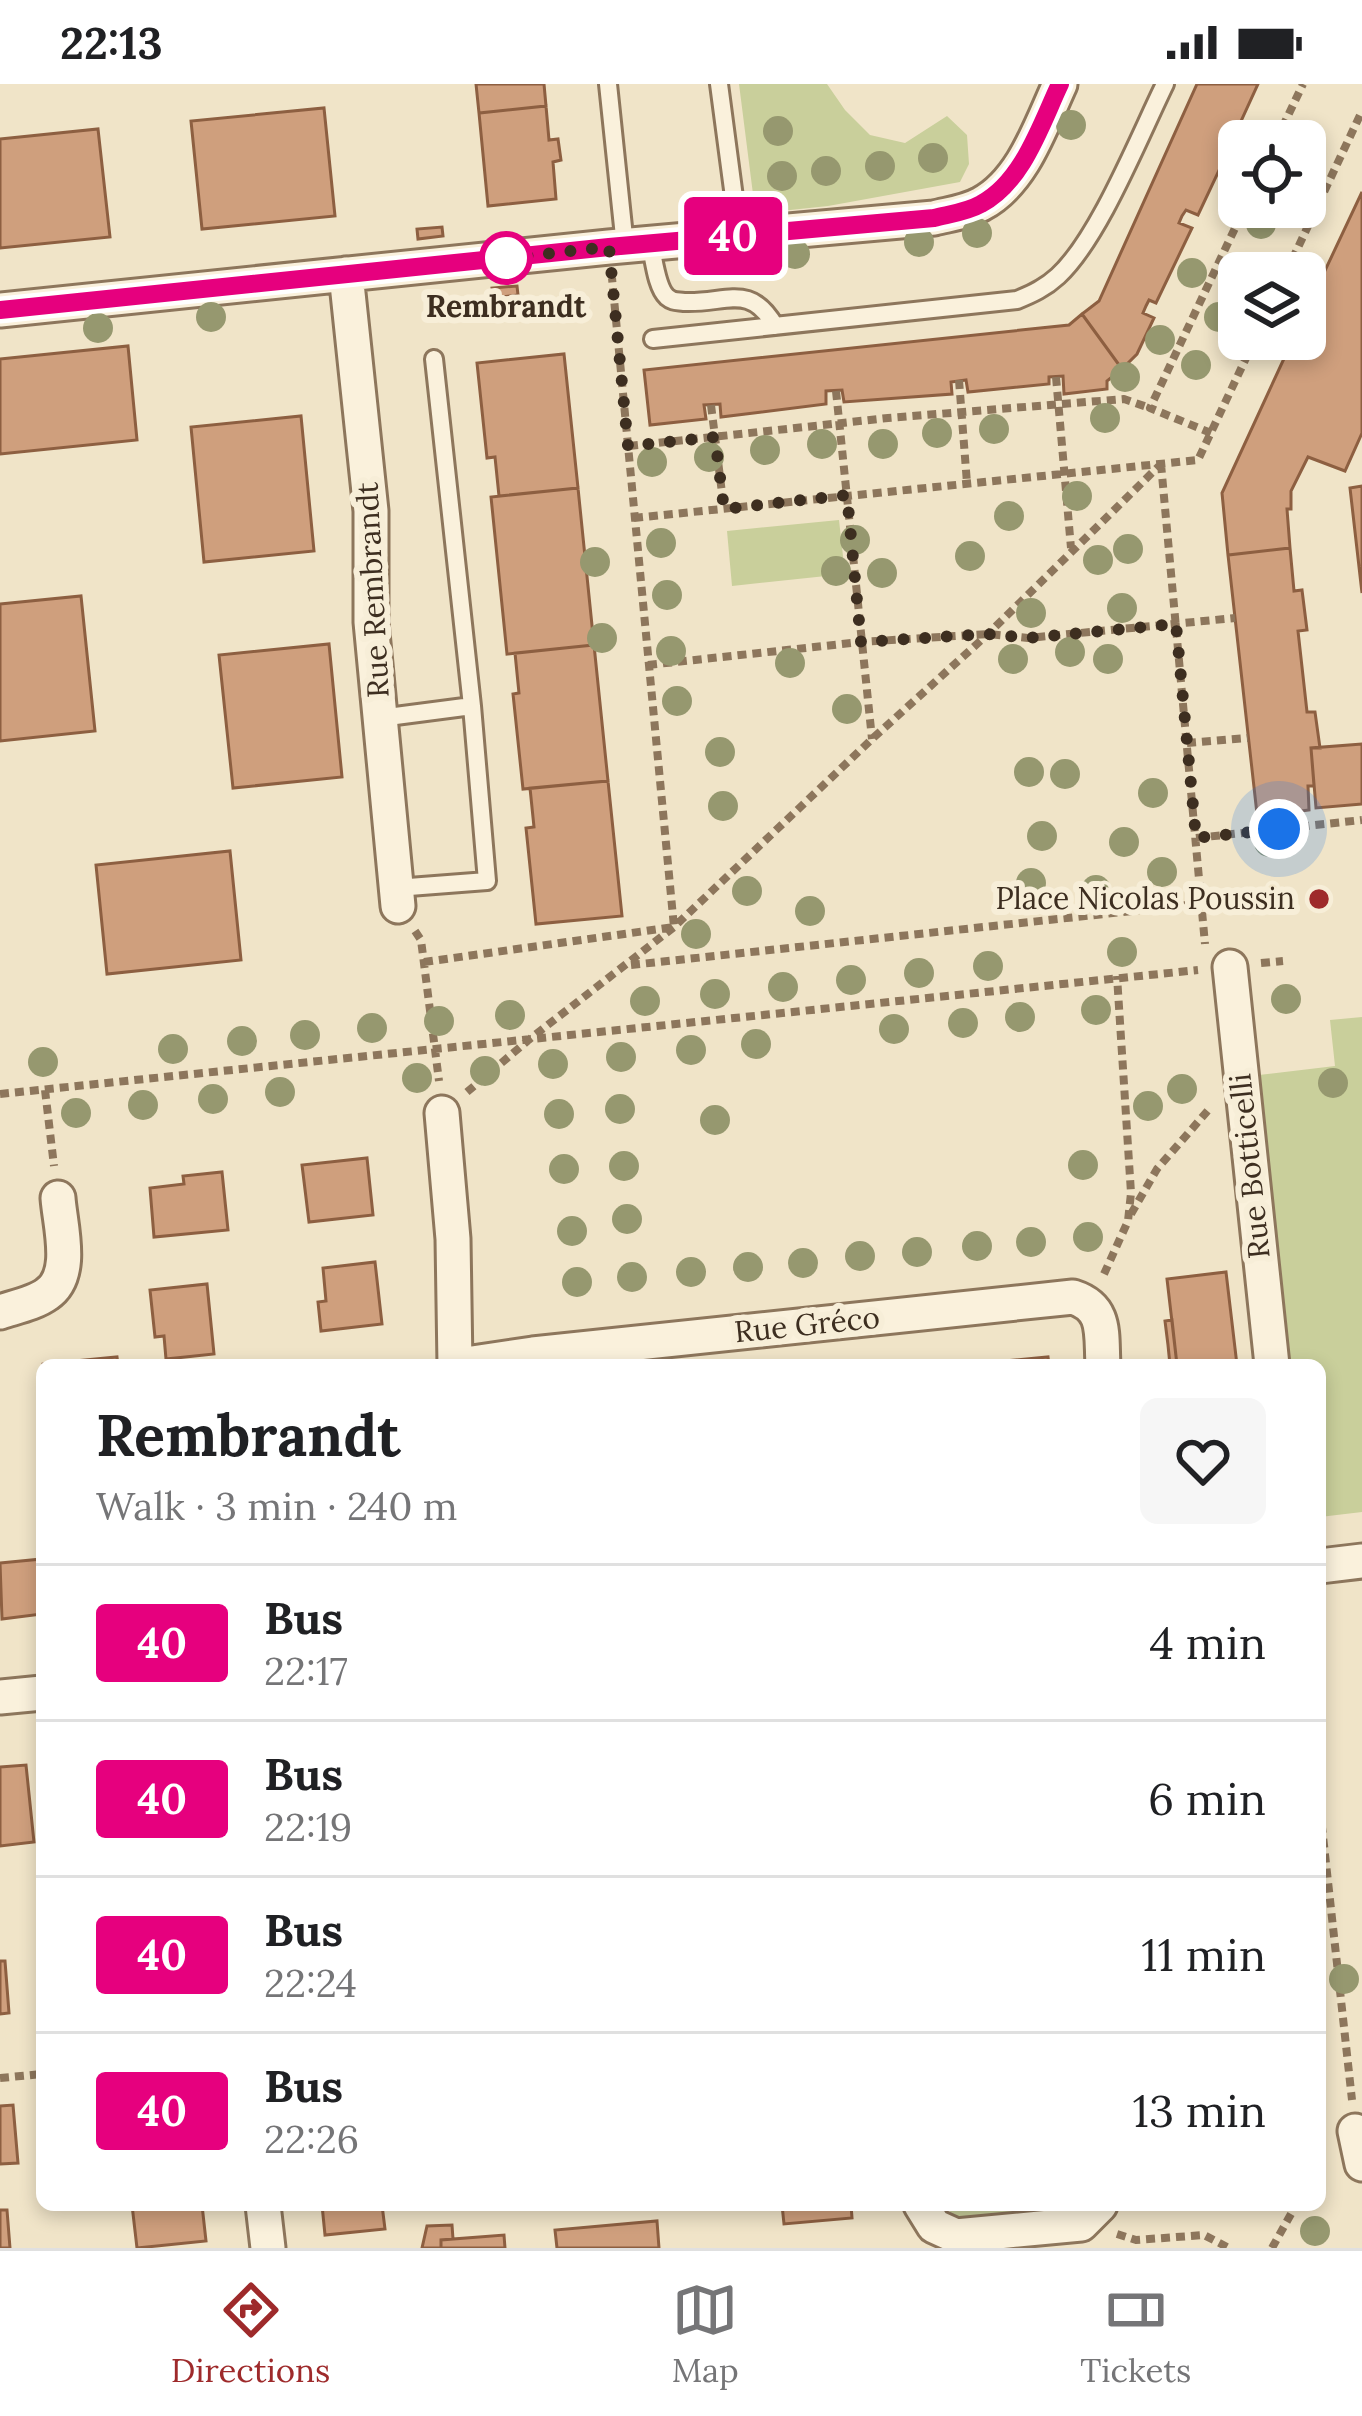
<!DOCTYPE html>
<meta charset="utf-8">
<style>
:root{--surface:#fff;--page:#f6f6f6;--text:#202124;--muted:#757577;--line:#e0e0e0;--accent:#9e2a2b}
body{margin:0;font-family:Lora,serif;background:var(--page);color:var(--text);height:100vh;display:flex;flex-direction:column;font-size:45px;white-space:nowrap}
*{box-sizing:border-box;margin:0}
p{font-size:39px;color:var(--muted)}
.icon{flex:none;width:66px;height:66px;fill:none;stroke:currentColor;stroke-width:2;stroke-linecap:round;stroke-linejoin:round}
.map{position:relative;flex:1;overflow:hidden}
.drawer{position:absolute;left:36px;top:1275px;width:1290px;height:852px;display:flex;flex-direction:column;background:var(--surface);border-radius:18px;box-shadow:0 6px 18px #0003}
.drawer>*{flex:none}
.badge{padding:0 24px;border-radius:9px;font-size:42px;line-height:78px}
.controls{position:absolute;left:1218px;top:36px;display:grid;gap:24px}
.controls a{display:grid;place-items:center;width:108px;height:108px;border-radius:18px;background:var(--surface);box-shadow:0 6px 18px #0003;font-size:60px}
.you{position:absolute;width:60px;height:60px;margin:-30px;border:9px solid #fff;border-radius:50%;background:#1a73e8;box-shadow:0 0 0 18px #1a73e833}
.map>.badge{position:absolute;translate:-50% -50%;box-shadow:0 0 0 6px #fff}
.round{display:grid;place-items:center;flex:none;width:126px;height:126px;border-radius:18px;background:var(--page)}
.headline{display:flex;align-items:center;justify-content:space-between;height:204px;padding:0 60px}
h1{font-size:57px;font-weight:800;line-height:90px}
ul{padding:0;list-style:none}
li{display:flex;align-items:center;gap:36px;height:156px;padding:0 60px;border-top:3px solid var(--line)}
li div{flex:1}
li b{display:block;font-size:45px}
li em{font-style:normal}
li .badge{min-width:132px;font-weight:700;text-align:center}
.status{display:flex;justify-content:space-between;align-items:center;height:84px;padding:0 60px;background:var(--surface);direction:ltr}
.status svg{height:33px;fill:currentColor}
.tabs{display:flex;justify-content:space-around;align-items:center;height:168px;border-top:3px solid var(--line);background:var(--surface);font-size:33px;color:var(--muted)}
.tabs a{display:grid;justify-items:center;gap:6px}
.tabs .active{color:var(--accent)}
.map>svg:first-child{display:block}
</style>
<div class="status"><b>22:13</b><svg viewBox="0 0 49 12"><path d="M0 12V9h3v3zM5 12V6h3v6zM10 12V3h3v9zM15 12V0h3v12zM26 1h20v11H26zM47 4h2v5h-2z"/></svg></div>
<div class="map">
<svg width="1362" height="2164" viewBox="0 0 1362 2164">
<rect width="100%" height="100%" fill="#f0e4c8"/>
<path fill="#c9cf9b" d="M739,0H827L845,26L870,51L905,59L947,32L967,51L969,80L960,98L828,122L762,129L754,118Z
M839,436L845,490L732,502L727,447Z
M1362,933V1428L1320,1433V1281H1289L1259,991L1335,982L1330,936Z
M943,2121H1070L1067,2124L958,2135Z"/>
<path fill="#cf9f7d" stroke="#8d5f41" stroke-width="3" d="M476,0H544L546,22L479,29Z
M1197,0H1258L1236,48L1224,43L1220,55L1231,61L1198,131L1186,126L1182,132L1179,139L1192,144L1156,219L1149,216L1146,222L1143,229L1154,234L1137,270L1122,285L1082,230L1099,217Z
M546,22L549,56L558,55L561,76L553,78L556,115L488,122L479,29Z
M324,24L335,132L202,145L191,37Z
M98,45L110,153L0,164V55Z
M1362,108V349L1345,387L1308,373L1291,407V425H1287L1290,464L1228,471L1222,409L1293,255H1305V229Z
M442,143L443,152L418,155L417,145Z
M517,202L518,211L493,214L492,204Z
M1082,230L1122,285L1107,297V305L1064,310L1063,292L1049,293V300L968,308L966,296L951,298L952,310L844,318L842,306L826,307V320L721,333L720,320L704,321L706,335L650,341L644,286L1069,241Z
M128,262L137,356L0,370V275Z
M564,270L578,404L499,412L495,373L487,374L477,279Z
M301,332L314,467L204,478L191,343Z
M1362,402V509L1350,404Z
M578,404L594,561L507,570L491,413Z
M1290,464L1294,507L1302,506L1307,546L1298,547L1307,628H1315L1320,664H1311L1314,702H1308L1309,726L1286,729V737L1258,739L1228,471Z
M81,512L95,647L0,657V520Z
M329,560L342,693L233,704L219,571Z
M594,561L608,697L523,705L513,610L519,609L515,569Z
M1362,660V720L1316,724L1311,664Z
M608,697L622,832L536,840L526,744L534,743L530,704Z
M230,767L241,876L107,890L96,781Z
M367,1074L373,1131L309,1138L302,1081Z
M222,1088L228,1146L154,1153L150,1104L184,1100L183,1092Z
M375,1178L382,1240L321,1247L318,1218L326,1217L323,1184Z
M1226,1188L1237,1281H1177L1167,1195Z
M207,1200L214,1270L166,1275L164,1252L155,1253L150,1206Z
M1172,1236L1177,1281H1170L1168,1261L1165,1237Z
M117,1273L118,1281H43V1280Z
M1048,1273L1049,1281H966L972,1280Z
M42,1475V1530L2,1535L0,1479Z
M26,1681L34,1758L0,1762V1683Z
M0,1877H5L9,1929L0,1930Z
M13,2021L18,2079L0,2080V2022Z
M132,2121H202L206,2157L137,2164Z
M322,2121H382L385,2145L325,2151Z
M782,2121H851L852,2134L784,2140Z
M0,2126H7L10,2164H0Z
M657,2137L659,2164H557L555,2146Z
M452,2141L453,2155L441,2156V2164H422L427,2142Z
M504,2151L505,2164H441V2156Z"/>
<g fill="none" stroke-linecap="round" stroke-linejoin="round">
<g stroke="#8d765c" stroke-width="22">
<path id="service" d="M608,0L625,162
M719,0L739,151
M650,159C654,174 656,203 667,213C673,218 676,217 684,218C726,220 750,198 775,242
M653,255L1017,216C1032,210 1045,204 1058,192C1099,154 1139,53 1165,0
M380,634L472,622
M396,804L487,797L472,622L434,275"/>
</g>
<g stroke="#8d765c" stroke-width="39">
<path id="minor" d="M346,190L371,427V538L398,822
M0,226L609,163L934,134C950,130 967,128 981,120C1023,98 1041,41 1060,0
M1230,883L1272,1281
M442,1029L453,1155L455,1281
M0,1228C15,1223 35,1219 47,1210C75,1191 60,1142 58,1114
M459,1281L533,1270L1073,1213C1107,1224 1101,1250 1103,1281
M1320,1482L1362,1477
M0,1613L42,1609
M1355,2047L1362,2080
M263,2121L268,2164
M921,2121L934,2142L956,2152L1081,2140L1100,2121"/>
</g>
<path stroke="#8d765c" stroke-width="8" stroke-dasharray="9 6" stroke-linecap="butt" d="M1276,57L1303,0
M1286,189L1362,27
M1056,293L1071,464
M959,296L967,399
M836,307L872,655
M711,321L724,425
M1211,349L1150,324L1245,123
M629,362L888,334L1124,315L1150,324
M1161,380L1205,860
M634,434L1198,376L1255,255
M648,581L861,558L988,550L1028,554L1235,534
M1187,659L1248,654
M1196,754L1362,736
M415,847L421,856L439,997
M424,878L674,843L612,194
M1261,879L1283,877
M631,881L1262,813
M45,1006L54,1082
M467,1008L531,954L674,843L872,655L988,550L1161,380
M0,1010L1198,886
M1131,1130L1157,1085L1211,1023
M1104,1190L1128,1137L1131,1109L1117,892
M1320,1725L1352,2016
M0,1994L42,1990
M1117,2150L1136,2156L1204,2151L1229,2164
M1272,2164L1296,2121"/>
<use href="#service" stroke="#faf1dc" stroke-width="16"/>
<use href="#minor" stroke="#faf1dc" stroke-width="33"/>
</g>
<g fill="#96986f">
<circle cx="1071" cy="41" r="15"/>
<circle cx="778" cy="47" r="15"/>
<circle cx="933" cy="74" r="15"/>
<circle cx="880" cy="82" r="15"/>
<circle cx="826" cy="87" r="15"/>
<circle cx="782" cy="92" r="15"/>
<circle cx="1261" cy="140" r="15"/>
<circle cx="977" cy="149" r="15"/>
<circle cx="919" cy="158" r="15"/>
<circle cx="795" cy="170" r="15"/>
<circle cx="1192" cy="189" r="15"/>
<circle cx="211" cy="233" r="15"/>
<circle cx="1219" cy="233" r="15"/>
<circle cx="98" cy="244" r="15"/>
<circle cx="1160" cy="256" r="15"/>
<circle cx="1196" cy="281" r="15"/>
<circle cx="1125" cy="293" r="15"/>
<circle cx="1105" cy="334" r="15"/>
<circle cx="994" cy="345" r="15"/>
<circle cx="937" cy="349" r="15"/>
<circle cx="822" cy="360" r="15"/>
<circle cx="883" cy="360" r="15"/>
<circle cx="765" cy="366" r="15"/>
<circle cx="709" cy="373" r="15"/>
<circle cx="652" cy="378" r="15"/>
<circle cx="1077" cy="412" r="15"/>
<circle cx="1009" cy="432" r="15"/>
<circle cx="855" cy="456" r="15"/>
<circle cx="661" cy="459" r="15"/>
<circle cx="1128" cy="465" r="15"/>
<circle cx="970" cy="472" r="15"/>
<circle cx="1098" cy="476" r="15"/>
<circle cx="595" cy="478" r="15"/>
<circle cx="836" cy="487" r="15"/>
<circle cx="882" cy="489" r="15"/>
<circle cx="667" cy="511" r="15"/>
<circle cx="1122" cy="524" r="15"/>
<circle cx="1031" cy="529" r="15"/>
<circle cx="602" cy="554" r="15"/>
<circle cx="671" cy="567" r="15"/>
<circle cx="1070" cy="568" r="15"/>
<circle cx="1013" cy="575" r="15"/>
<circle cx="1108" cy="575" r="15"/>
<circle cx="790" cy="579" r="15"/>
<circle cx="677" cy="617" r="15"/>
<circle cx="847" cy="625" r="15"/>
<circle cx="720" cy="668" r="15"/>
<circle cx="1029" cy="688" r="15"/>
<circle cx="1065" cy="690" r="15"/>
<circle cx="1153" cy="709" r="15"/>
<circle cx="723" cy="722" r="15"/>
<circle cx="1042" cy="752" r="15"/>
<circle cx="1124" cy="758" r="15"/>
<circle cx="1269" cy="758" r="15"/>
<circle cx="1162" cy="788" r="15"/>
<circle cx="1031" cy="799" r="15"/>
<circle cx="1096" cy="806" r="15"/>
<circle cx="747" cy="807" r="15"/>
<circle cx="810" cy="827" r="15"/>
<circle cx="696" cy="850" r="15"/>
<circle cx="1122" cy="868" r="15"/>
<circle cx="988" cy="882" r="15"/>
<circle cx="919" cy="889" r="15"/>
<circle cx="851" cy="896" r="15"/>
<circle cx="783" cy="903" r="15"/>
<circle cx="715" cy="910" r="15"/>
<circle cx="1286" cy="915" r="15"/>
<circle cx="645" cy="917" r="15"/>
<circle cx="1096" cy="926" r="15"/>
<circle cx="510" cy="931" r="15"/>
<circle cx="1020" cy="933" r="15"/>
<circle cx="439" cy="937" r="15"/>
<circle cx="963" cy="939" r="15"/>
<circle cx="372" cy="944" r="15"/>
<circle cx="894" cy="945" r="15"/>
<circle cx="305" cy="951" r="15"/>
<circle cx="242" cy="957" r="15"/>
<circle cx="756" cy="960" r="15"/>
<circle cx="173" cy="965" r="15"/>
<circle cx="691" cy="966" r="15"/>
<circle cx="621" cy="973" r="15"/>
<circle cx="43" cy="978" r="15"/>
<circle cx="553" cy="980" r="15"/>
<circle cx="485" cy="987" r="15"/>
<circle cx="417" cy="994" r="15"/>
<circle cx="1333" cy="999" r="15"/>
<circle cx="1182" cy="1005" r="15"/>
<circle cx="280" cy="1008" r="15"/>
<circle cx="213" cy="1015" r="15"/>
<circle cx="143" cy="1021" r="15"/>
<circle cx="1148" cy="1022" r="15"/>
<circle cx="620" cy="1025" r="15"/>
<circle cx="76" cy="1029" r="15"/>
<circle cx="559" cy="1030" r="15"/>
<circle cx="715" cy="1036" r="15"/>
<circle cx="1083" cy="1081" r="15"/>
<circle cx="624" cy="1082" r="15"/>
<circle cx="564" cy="1085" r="15"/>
<circle cx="627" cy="1135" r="15"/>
<circle cx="572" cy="1147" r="15"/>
<circle cx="1088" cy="1153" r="15"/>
<circle cx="1031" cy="1158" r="15"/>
<circle cx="977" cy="1162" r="15"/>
<circle cx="917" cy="1168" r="15"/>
<circle cx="860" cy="1172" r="15"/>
<circle cx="803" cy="1179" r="15"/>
<circle cx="748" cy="1183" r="15"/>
<circle cx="691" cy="1188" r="15"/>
<circle cx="632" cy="1193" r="15"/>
<circle cx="577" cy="1198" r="15"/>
<circle cx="1344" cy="1895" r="15"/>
<circle cx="1315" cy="2147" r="15"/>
</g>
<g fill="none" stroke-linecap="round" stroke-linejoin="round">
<g stroke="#fff" stroke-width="27">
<path id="line" d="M0,226L609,163L934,134C950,130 967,128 981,120C1023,98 1041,40 1060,0"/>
</g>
<use href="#line" stroke="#e6007e" stroke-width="18"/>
<path stroke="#3d2e20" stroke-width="12" stroke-dasharray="0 21.6" d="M506,174L609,163L628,362L715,353L724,425L847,411L861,558L988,550L1028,554L1176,540L1196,754L1279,745"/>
</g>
<circle fill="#fff" stroke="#e6007e" stroke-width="6" cx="506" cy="174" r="24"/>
<circle fill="#9e2a2b" stroke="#f7eed8" stroke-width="4.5" cx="1319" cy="815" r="12"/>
<g text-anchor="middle" stroke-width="12" stroke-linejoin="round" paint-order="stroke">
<g font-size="30" font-weight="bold" fill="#3d2e20" stroke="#f7eed8">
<text x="506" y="233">Rembrandt</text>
</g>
<g font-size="30" fill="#3d2e20" stroke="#f7eed8">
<text transform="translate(373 506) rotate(-93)" y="10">Rue Rembrandt</text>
<text transform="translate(1250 1082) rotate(-96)" y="10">Rue Botticelli</text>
<text transform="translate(807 1241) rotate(-6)" y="10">Rue Gréco</text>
</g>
<g font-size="30" fill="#3d2e20" stroke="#f7eed8" text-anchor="end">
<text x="1295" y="825">Place Nicolas Poussin</text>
</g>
</g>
</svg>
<div class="controls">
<a><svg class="icon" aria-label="locate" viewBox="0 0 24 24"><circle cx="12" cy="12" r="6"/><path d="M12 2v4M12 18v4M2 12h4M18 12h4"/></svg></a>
<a><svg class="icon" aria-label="layers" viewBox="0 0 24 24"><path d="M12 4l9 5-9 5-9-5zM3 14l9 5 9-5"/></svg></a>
</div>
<div class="you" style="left:1279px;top:745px"></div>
<b class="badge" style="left:733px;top:152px;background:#e6007e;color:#fff">40</b>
<section class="drawer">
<div class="headline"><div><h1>Rembrandt</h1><p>Walk · 3 min · 240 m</p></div><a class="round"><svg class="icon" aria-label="heart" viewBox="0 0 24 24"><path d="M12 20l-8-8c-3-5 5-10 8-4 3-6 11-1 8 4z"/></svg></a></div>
<ul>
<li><span class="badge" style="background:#e6007e;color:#fff">40</span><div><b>Bus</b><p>22:17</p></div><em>4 min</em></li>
<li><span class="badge" style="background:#e6007e;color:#fff">40</span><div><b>Bus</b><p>22:19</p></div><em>6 min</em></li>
<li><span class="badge" style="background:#e6007e;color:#fff">40</span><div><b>Bus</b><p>22:24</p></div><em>11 min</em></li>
<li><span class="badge" style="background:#e6007e;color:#fff">40</span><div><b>Bus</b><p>22:26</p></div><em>13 min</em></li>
</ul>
</section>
</div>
<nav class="tabs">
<a class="active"><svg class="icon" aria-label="directions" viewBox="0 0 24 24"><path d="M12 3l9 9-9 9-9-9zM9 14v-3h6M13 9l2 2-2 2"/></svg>Directions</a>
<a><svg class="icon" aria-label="map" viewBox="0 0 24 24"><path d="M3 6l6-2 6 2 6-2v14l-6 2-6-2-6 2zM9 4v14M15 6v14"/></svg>Map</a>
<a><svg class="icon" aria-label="tickets" viewBox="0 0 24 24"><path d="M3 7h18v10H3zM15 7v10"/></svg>Tickets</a>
</nav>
